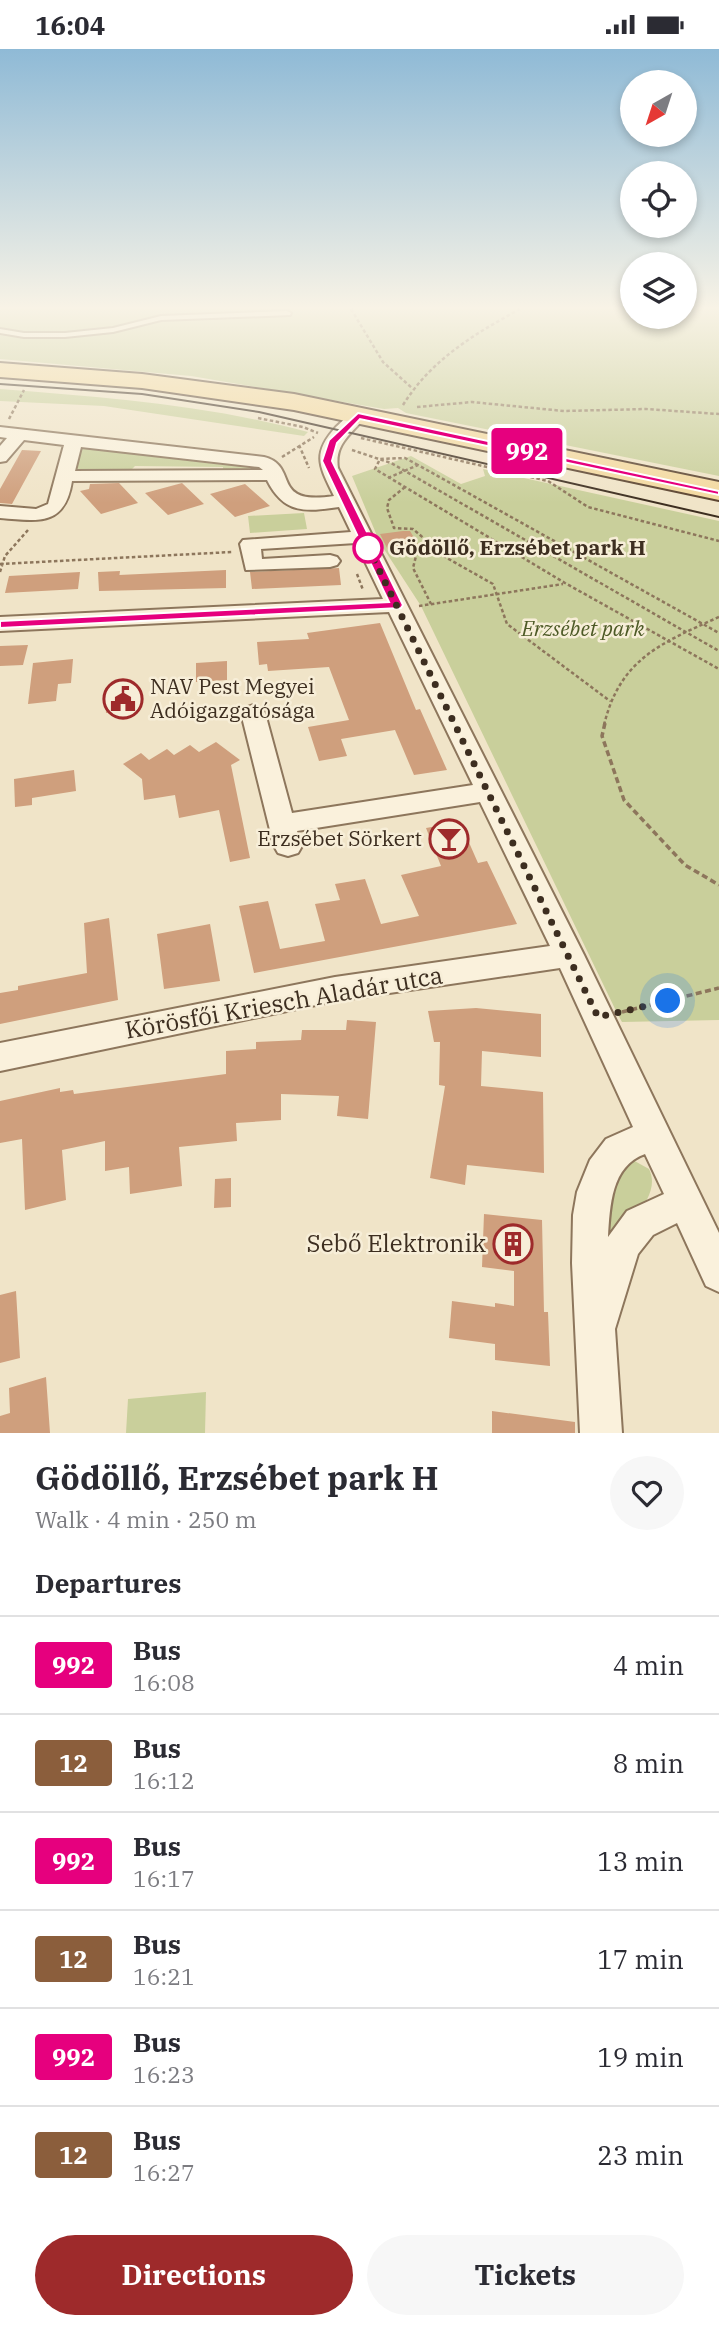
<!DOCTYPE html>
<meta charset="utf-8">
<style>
:root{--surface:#fff;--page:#f7f7f7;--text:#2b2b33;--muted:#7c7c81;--line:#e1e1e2;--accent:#9e2a2b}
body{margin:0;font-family:"IBM Plex Serif",serif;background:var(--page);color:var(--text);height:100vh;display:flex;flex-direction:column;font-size:26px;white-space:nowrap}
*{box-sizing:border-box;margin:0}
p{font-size:23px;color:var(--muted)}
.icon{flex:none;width:38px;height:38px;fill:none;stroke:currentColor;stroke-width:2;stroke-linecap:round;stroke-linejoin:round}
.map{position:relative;height:1384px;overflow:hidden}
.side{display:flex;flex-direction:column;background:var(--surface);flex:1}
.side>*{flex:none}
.badge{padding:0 14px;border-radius:5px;font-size:24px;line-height:46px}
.needle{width:46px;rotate:219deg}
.tools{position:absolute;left:620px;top:21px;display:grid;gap:14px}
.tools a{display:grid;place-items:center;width:77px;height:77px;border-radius:50%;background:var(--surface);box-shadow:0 4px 10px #0003;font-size:35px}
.you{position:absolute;width:35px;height:35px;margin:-18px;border:5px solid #fff;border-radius:50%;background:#1a73e8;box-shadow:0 0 0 10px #1a73e833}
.map>.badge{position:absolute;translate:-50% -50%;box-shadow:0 0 0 4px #fff}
h2{padding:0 35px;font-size:26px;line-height:63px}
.round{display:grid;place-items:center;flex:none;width:74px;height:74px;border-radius:37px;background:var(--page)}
.headline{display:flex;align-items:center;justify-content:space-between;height:119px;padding:0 35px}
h1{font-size:33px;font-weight:800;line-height:52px}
.button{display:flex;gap:14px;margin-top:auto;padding:14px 35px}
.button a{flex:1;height:80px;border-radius:42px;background:var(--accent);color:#fff;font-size:28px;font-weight:800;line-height:80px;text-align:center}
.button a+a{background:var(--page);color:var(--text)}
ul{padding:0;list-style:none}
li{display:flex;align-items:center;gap:21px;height:98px;padding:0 35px;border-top:2px solid var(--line)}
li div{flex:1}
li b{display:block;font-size:26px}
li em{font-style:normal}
li .badge{min-width:77px;font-weight:700;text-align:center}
.status{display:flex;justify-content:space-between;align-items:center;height:49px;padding:0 35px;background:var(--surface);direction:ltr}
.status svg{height:19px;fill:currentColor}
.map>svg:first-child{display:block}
</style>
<div class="status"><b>16:04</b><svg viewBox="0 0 49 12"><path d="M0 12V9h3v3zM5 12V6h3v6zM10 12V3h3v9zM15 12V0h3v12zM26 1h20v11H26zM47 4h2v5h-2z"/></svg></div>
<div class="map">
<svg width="719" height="1384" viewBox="0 0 719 1384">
<rect width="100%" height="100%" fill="#f0e4c8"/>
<path fill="#c9cf9b" d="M0,260H632V268H684V260H719V427L406,364L398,359L384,360L191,327L0,310Z
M0,340C103,348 208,356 308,383L304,387L104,357L0,352Z
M84,396L100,398L99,401L225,416L228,412L262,417L263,422L223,423V418L135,417L129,423H86L76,419L78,399Z
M411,407L461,435L485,427L483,420L719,472V971L622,973L617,964L421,557L380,494L352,427Z
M304,464L307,480L250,484L248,467Z
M631,1110L649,1120C663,1148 624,1178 607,1197L608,1141Z
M206,1343L205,1384H126L128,1350Z"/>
<path fill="#cf9f7d" d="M22,401L41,402L12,455L0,454V440Z
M119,434L138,454L101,465L80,442L89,440L90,435Z
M182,434L204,455L168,466L145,444Z
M245,435L270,457L235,468L210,445Z
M403,482H410L419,497L388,501L380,485Z
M339,519L341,536L252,540L250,523Z
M226,521V539L99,542L98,523L120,522L119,529V526Z
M80,523L78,540L5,544L9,527Z
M380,574L416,661L420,660L447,721L414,726L395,681L341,690L347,707L319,712L308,678L349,671L329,618L268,622L267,615L259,616L257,593L309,590L307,584Z
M28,596L23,616L0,617V597Z
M73,610L71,634L58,635L56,652L28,655L33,614Z
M227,612V631L196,633V614Z
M138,637L141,659L106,664L105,642Z
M216,693L240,711L231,716L250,809L230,813L219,761L179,769L175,746L144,751L142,730L123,715L141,704L149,711L167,700L174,706L190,696L199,703Z
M74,721L76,742L32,749V756L15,758L14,730Z
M460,773L478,814L487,812L517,875L254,924L239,857L268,852L280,900L325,892L315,855L340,851L335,835L365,830L381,875L419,867L401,826L441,817L426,779Z
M109,869L118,951L0,975V944L18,941V937L87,924L84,874Z
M210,875L220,932L164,940L157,885Z
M476,959L541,965V1008L482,1002L481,1037L543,1043L544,1124L467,1116L465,1136L430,1129L445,1037L439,1036L440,993H434L428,962Z
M347,971L376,973L368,1070L337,1067L339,1047L281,1045V1071L236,1074L237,1092L179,1098L182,1137L130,1145L129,1118L105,1122V1092L62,1101L66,1151L25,1161L22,1090L0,1094V1052L60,1039V1043L73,1041L74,1045L226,1025V1002L256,1000V993L301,991L302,981H346Z
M231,1129V1158L214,1159L215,1130Z
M484,1165L542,1171L544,1263H548L550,1317L495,1311V1295L449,1289L452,1252L495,1258V1254L514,1257V1222L482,1218Z
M16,1242L20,1309L0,1314V1246Z
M46,1328L50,1384H0V1367L10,1364L9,1339Z
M492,1362L575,1373V1384H492Z"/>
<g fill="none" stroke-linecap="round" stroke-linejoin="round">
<g stroke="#8d765c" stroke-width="4">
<path id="service" d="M287,262L291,264L290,266L161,271L113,283L65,288H24L0,284V280L24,284H65L113,279L161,267Z"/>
</g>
<g stroke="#8d765c" stroke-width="4">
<path id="minor" d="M358,362L366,367C353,384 334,394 338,419L584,906L719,1184V1243L706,1237L677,1174L653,1186L638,1205L615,1280L622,1384H580L572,1214L573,1166L577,1143L590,1111L606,1090L633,1078L560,919L335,952L0,1022V994L335,928L550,897L480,753L297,782L302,797L298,804L288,807L278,804L274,797L241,664L245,659L253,656L261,659L265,664L292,764L473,736L389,563L0,582V568L383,550L356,494L261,500L262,510L330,506L337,508L340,512L337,516L330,518L246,521L240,495L243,491L351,483L339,458C305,463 284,465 267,431L72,432C65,478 38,472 0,469V457L36,460L48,455L64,396L24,391L6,412L0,413V397L7,389L0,388V378L264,408C300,417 269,457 334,447C320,418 311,405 336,378C343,372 349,364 358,362ZM81,398L259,418L263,421L75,422ZM645,1105L664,1145L627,1162L608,1188C610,1157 611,1117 645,1105Z"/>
</g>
<g stroke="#5b4430" stroke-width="4">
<path id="primary" d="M0,314L142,325L294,345L719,433V451L294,361L142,339L0,328Z"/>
</g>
<path stroke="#8d765c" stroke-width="2.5" stroke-dasharray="3.5 2.5" stroke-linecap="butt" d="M351,260L383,313L412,339
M403,356C431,311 474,285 520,260
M417,358L472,353L564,362L646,360L719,365
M258,369L303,378L318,384
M9,370L24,341
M361,389L548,432L588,458L719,492
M299,396L309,419
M352,401L391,414L719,602
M282,408L314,388
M418,416L405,409L380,410L375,420L565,534L719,620
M388,429L418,416L719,584
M405,438L389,451L387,459L394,479L413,480L427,492L417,503L413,519L431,555
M422,495L493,535L507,575L610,652
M0,515L232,503
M0,523L5,507L28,481
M357,525L363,541
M419,557L563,535
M604,676C620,610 661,594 719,568"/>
<path stroke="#8d765c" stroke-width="3.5" stroke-dasharray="6 3.5" stroke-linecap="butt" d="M605,674L602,687L624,751L685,816L719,836
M622,963L719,939"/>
<use href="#service" fill="#faf1dc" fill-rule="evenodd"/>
<use href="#minor" fill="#faf1dc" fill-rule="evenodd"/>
<use href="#primary" fill="#f3d9a0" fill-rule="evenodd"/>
<path stroke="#3d2e20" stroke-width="2" d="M0,335L142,345L259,363L719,468"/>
</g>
<linearGradient id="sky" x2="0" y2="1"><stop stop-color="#8fbad6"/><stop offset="0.57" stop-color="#f8f3e6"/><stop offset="1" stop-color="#f8f3e6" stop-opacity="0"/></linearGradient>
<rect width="719" height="454" fill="url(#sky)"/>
<path fill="#e6007e" stroke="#fff" stroke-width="2" d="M358,364L719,442V446L360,370L337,394L332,412L403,556L401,559L0,579V572L389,553L322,412L329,391Z"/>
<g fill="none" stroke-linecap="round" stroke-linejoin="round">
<path stroke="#3d2e20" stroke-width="7" stroke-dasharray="0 12.6" d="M368,499L363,488L598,968L668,952"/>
</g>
<defs>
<g id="civic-ring" transform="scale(2.0125)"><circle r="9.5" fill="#f7eed8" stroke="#9e2a2b" stroke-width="1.5"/><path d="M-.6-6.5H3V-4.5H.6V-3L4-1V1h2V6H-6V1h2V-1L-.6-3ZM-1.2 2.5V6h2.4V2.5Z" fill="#9e2a2b"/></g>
<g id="bar-ring" transform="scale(2.0125)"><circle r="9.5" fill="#f7eed8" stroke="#9e2a2b" stroke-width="1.5"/><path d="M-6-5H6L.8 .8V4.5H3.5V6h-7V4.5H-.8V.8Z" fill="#9e2a2b"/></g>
<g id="building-ring" transform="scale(2.0125)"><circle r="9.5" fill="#f7eed8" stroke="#9e2a2b" stroke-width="1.5"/><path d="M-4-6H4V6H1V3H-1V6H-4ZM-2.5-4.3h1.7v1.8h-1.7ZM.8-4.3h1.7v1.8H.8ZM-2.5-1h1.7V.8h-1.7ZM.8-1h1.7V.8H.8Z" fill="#9e2a2b"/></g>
</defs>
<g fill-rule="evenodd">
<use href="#civic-ring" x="123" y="650"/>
<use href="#bar-ring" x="449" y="790"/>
<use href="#building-ring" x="513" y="1195"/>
</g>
<circle fill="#fff" stroke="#e6007e" stroke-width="3.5" cx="368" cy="499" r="14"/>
<g text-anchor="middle" stroke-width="5" stroke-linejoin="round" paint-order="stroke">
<g font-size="21" font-weight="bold" fill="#3d2e20" stroke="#f7eed8" text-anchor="start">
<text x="389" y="506">Gödöllő, Erzsébet park H</text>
</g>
<g font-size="21" font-style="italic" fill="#4d5a26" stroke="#f7eed8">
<text x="583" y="587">Erzsébet park</text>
</g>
<g font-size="21" fill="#3d2e20" stroke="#f7eed8" text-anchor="start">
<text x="150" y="645">NAV Pest Megyei<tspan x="150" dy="24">Adóigazgatósága</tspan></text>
<text x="422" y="797" text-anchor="end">Erzsébet Sörkert</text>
</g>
<g font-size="24" fill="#3d2e20" stroke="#f7eed8">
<text transform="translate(284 954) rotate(-10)" y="8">Körösfői Kriesch Aladár utca</text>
</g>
<g font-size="24" fill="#3d2e20" stroke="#f7eed8" text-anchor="end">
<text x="486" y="1203">Sebő Elektronik</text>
</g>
</g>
</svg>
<div class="tools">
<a><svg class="needle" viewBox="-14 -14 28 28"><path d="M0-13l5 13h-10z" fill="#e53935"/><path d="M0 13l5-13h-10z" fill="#7c7c81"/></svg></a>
<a><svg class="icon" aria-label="locate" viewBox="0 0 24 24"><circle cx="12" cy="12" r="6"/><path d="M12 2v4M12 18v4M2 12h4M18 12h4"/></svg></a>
<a><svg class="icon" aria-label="layers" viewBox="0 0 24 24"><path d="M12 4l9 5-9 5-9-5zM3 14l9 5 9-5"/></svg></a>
</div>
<div class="you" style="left:668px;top:952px"></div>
<b class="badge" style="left:527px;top:402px;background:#e6007e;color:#fff">992</b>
</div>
<section class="side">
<div class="headline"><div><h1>Gödöllő, Erzsébet park H</h1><p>Walk · 4 min · 250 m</p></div><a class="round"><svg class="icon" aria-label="heart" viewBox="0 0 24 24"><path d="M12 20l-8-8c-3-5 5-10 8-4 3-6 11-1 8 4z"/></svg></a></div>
<h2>Departures</h2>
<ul>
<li><span class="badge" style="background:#e6007e;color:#fff">992</span><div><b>Bus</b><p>16:08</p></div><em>4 min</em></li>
<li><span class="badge" style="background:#8b5e3c;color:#fff">12</span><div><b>Bus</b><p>16:12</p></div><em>8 min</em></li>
<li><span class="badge" style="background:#e6007e;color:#fff">992</span><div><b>Bus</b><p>16:17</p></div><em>13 min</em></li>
<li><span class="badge" style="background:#8b5e3c;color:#fff">12</span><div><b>Bus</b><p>16:21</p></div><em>17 min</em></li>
<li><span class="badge" style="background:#e6007e;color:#fff">992</span><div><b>Bus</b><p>16:23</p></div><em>19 min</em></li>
<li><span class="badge" style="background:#8b5e3c;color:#fff">12</span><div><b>Bus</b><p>16:27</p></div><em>23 min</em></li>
</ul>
<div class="button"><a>Directions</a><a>Tickets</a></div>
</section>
